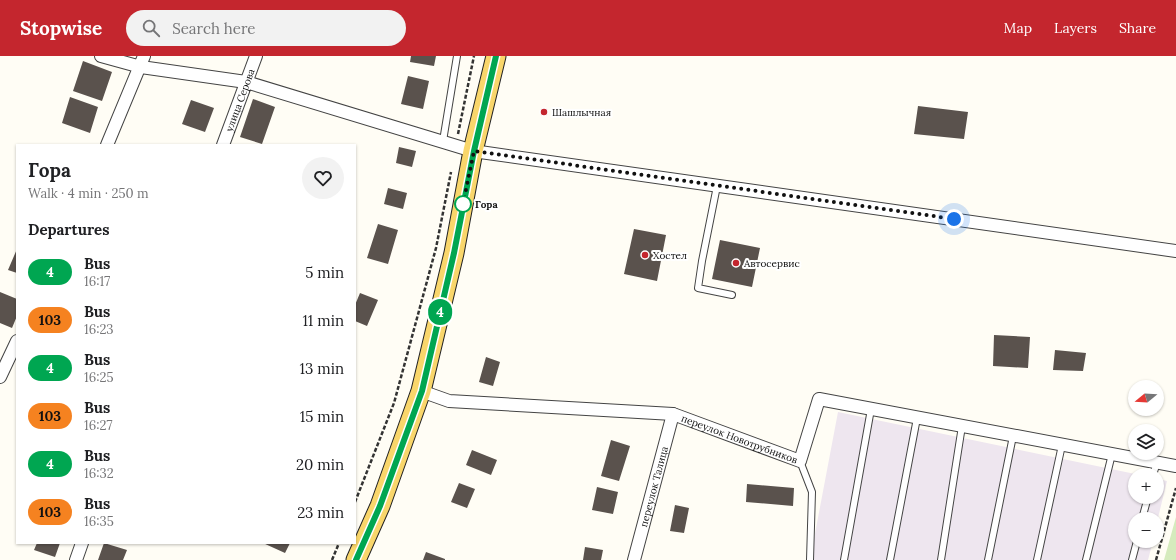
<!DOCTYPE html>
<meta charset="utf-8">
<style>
:root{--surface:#fff;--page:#f2f2f2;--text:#202124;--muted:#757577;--accent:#c4262e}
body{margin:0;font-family:Lora,serif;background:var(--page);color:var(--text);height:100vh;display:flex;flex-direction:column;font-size:15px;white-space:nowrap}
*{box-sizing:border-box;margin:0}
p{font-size:13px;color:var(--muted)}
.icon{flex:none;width:22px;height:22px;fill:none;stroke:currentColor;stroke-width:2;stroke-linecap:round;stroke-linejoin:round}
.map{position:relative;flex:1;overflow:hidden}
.sheet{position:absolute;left:16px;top:88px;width:340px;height:400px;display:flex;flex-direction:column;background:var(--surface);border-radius:0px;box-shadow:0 1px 3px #0004}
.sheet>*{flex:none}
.badge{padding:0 8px;border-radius:13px;font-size:14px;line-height:26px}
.needle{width:26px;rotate:252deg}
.tools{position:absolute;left:1128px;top:324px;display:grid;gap:8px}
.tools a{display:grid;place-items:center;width:36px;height:36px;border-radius:50%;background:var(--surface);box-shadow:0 1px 3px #0004;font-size:20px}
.you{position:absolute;width:20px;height:20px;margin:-10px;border:3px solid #fff;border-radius:50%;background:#1a73e8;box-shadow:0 0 0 6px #1a73e833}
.map>.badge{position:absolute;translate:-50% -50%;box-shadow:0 0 0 2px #fff}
h2{padding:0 12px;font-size:15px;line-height:36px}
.round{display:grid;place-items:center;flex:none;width:42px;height:42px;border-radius:21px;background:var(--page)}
.overview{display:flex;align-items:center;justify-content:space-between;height:68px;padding:0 12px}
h1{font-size:19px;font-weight:700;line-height:30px}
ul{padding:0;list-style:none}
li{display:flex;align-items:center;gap:12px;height:48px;padding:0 12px}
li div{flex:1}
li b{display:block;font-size:15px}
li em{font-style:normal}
li .badge{min-width:44px;font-weight:700;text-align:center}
header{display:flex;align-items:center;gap:24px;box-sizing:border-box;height:56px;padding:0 20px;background:var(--accent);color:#fff}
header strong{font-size:19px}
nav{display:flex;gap:22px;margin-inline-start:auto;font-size:14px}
.search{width:280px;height:36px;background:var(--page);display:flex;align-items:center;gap:10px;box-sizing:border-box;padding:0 14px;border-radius:22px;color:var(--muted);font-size:15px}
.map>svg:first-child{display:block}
</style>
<header>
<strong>Stopwise</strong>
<div class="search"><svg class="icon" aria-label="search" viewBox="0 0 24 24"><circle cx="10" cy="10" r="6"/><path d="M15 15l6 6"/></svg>Search here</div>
<nav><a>Map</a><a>Layers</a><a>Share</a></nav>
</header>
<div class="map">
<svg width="1176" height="504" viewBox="0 0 1176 504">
<rect width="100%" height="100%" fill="#fffdf5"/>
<path fill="#eee6ef" d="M838,356L1140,419H1135V441H1157V423L1167,425L1157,466V463H1135V485H1153L1148,504H810Z"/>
<path fill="#d5ebbd" d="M1176,461V504H1164Z"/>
<path fill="#5a524d" d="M411,0H436L434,10L410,6Z
M83,5L112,16L102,45L73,35Z
M408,20L429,25L423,53L401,48Z
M70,41L98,51L90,77L62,67Z
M253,43L275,51L262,88L240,81Z
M191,44L214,52L205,76L182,68Z
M918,50L968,56L964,83L914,78Z
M399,91L416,95L412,111L396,107Z
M388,132L407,137L403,153L384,148Z
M378,168L398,174L388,208L367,202Z
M634,173L666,179L657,225L624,218Z
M720,184L760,192L752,231L712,223Z
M17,193V217L8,214Z
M0,236L17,243V260L12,272L0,267Z
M360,237L378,244L367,270L355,265V249Z
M994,279L1030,281L1028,312L993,310Z
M1055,294L1086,297L1083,315L1053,314Z
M486,301L500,306L493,330L479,326Z
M611,384L630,390L619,425L601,420Z
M472,394L497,404L491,419L466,409Z
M459,427L475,433L467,452L451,446Z
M747,428L794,432L793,450L746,446Z
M597,431L618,436L613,458L592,454Z
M675,449L689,452L684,477L670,475Z
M37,487H60L55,501L34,494Z
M104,487L127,494L123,504H98Z
M263,487H290L285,497Z
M585,491L603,494L601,504H583Z
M426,496L445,503V504H423Z"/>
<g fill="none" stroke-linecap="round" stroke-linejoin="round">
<g stroke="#444" stroke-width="8">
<path id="service" d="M443,85L457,0
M717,130L702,205L698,232L732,239
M800,405L812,436L810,504
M1153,419L1157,406
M1142,463L1148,441
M844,504L871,353
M890,504L917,362
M941,504L962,370
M988,504L1013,380
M1037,504L1062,389
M1086,504L1112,398
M1132,504L1137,485"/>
</g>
<g stroke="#444" stroke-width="14">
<g id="minor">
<path d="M101,0L141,11L246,26L473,95L1176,195"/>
<path d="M107,89L144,0"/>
<path id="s1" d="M223,89L256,0"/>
<path d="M0,321L17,285"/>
<path id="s2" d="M421,335L449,345L673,358L800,405L819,343L1176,410"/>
<path d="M76,504L82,487"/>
<path id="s3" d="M634,504L673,358"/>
</g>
</g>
<g stroke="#222" stroke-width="21">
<path id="primary" d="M356,504L380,450L421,335L454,197L473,95L496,0"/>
</g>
<path stroke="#333" stroke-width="2.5" stroke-dasharray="4 2" stroke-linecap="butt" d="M458,78L474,0
M355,446L394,347L436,192L451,116
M332,504L339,487
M1156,504L1176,432"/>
<use href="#service" stroke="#fff" stroke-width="6"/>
<use href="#minor" stroke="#fff" stroke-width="12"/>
<use href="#primary" stroke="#f9d66b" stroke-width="19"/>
</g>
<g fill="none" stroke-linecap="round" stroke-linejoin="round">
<g stroke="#fff" stroke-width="9">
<path id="line" d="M356,504L380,450L422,335L454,197L474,95L496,0"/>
</g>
<use href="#line" stroke="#00a651" stroke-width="6"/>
<path stroke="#111" stroke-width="4" stroke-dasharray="0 7.2" d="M463,148L474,95L954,163"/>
</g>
<g fill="#c4262e" stroke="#fff" stroke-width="1.5">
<circle cx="544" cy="56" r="4"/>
<circle cx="645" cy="199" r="4"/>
<circle cx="736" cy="207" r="4"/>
</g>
<circle fill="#fff" stroke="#00a651" stroke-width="2" cx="463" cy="148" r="8"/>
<g text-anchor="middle" stroke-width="4" stroke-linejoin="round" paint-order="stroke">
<g font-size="10" fill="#111" stroke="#fff">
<text dy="4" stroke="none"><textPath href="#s1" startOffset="48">улица Серова</textPath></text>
<text dy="4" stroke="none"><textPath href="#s2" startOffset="325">переулок Новотрубников</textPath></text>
<text dy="4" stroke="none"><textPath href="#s3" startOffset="76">переулок Талица</textPath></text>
</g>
<g font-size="10" fill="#111" stroke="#fff" text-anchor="start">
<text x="552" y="60">Шашлычная</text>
<text x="653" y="203">Хостел</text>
<text x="744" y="211">Автосервис</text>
</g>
<g font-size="10" font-weight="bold" fill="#111" stroke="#fff" text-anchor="start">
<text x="475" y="152">Гора</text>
</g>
</g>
</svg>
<div class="tools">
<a><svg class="needle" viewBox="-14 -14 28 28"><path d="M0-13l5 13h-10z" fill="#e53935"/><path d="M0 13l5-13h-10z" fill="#757577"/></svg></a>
<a><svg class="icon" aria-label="layers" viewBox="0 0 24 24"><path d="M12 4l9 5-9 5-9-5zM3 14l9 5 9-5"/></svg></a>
<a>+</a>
<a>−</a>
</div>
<div class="you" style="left:954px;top:163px"></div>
<b class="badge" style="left:440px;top:256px;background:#00a651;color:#fff">4</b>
<section class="sheet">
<div class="overview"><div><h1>Гора</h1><p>Walk · 4 min · 250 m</p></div><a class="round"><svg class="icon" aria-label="heart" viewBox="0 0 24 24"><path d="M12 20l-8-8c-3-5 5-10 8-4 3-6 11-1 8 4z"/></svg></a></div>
<h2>Departures</h2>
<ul>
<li><span class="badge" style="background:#00a651;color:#fff">4</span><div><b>Bus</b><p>16:17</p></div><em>5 min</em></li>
<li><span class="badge" style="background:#f58220;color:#111">103</span><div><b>Bus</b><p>16:23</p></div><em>11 min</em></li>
<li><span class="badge" style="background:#00a651;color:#fff">4</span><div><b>Bus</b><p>16:25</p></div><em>13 min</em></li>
<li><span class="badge" style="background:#f58220;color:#111">103</span><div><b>Bus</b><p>16:27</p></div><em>15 min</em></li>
<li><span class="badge" style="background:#00a651;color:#fff">4</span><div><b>Bus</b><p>16:32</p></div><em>20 min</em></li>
<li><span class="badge" style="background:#f58220;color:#111">103</span><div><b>Bus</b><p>16:35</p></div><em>23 min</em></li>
</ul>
</section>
</div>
